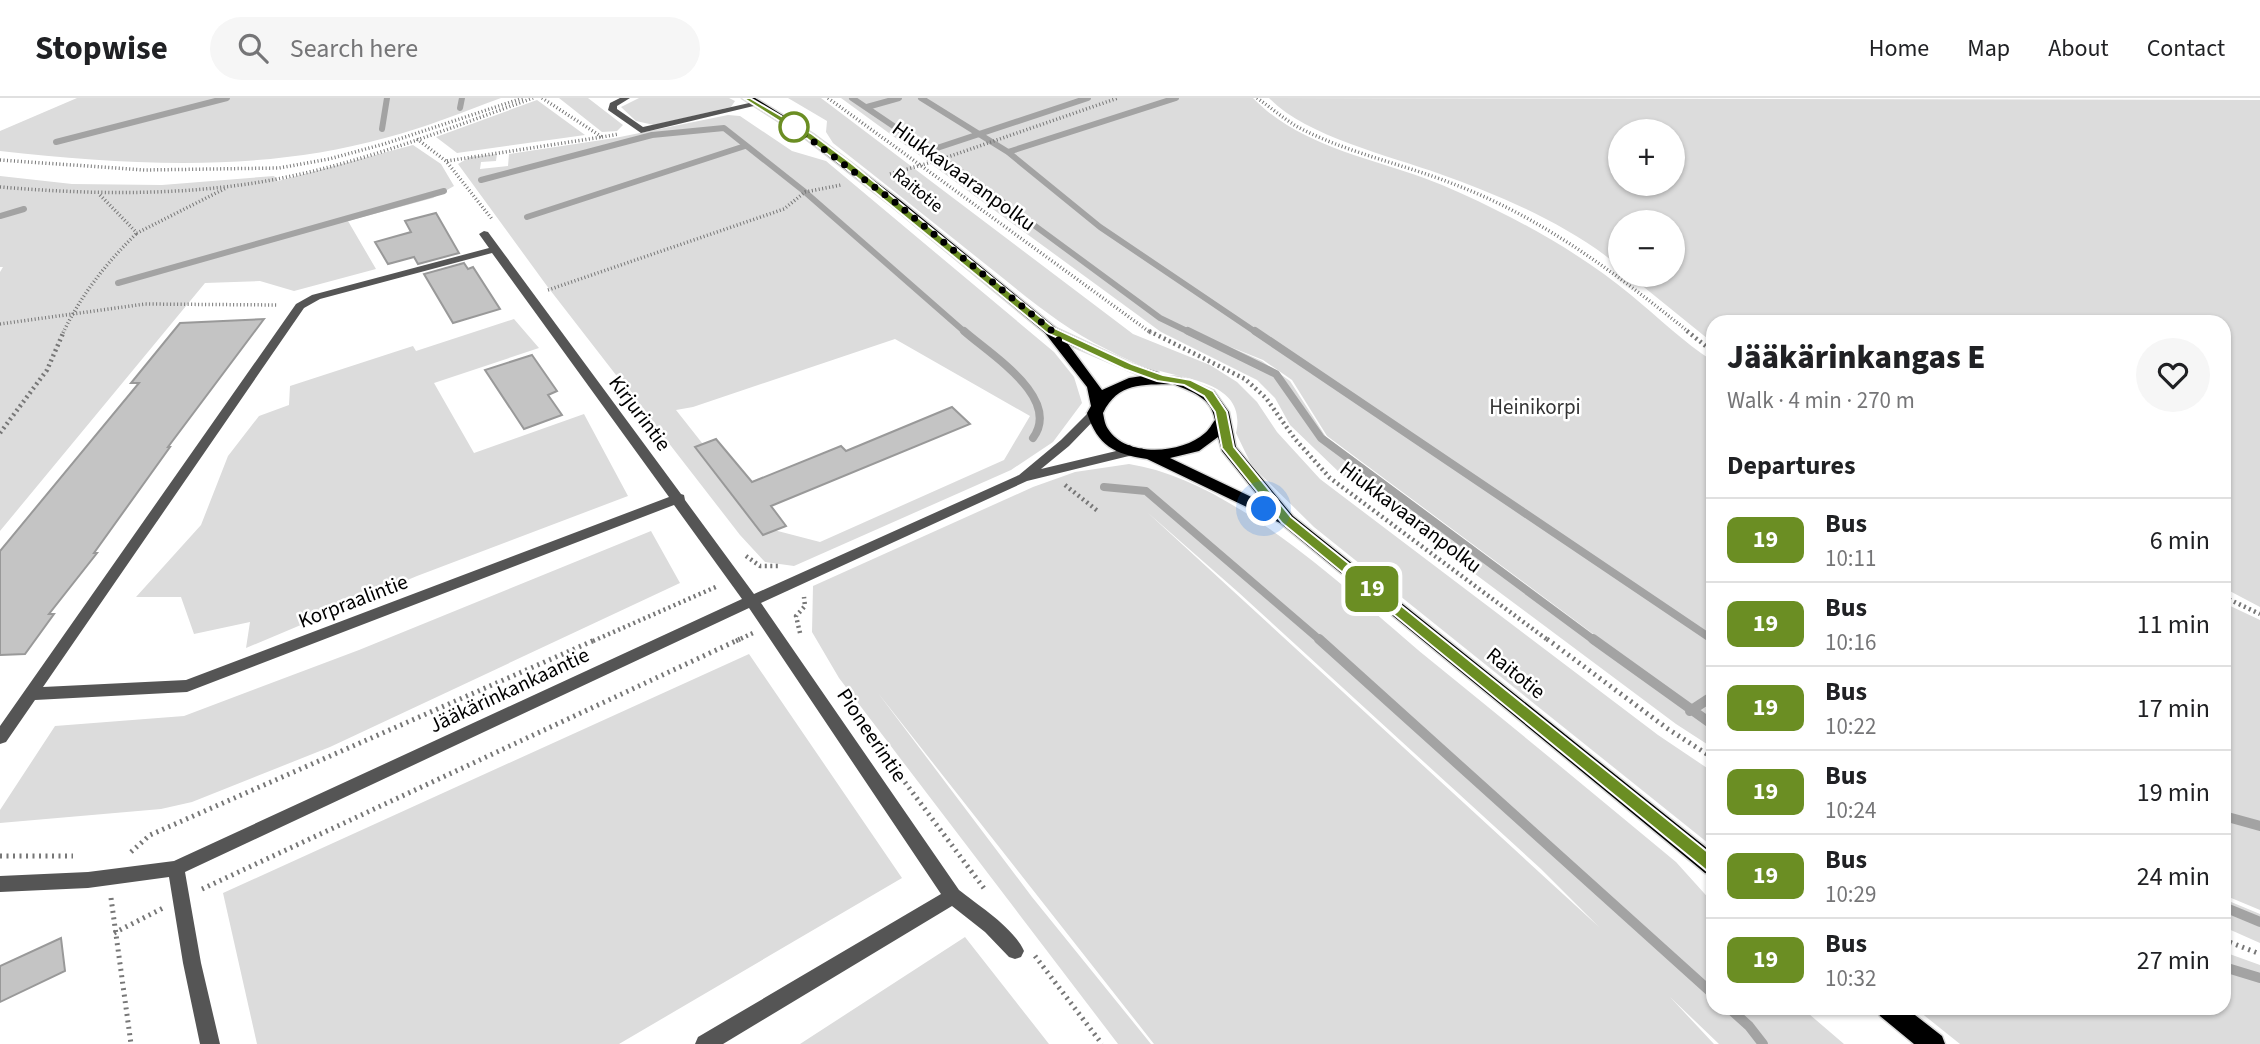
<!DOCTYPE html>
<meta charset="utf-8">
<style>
:root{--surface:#fff;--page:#f6f6f6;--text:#202124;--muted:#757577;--line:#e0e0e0}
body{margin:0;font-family:"Source Sans 3",sans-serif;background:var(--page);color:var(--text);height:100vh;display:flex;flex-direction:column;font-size:26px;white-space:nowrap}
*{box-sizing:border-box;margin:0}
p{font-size:23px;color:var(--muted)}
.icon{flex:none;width:38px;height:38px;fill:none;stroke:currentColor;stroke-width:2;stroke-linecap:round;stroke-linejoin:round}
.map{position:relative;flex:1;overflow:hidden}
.sheet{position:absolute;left:1706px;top:217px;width:525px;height:700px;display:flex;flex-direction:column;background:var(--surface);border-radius:21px;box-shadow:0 2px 5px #0004}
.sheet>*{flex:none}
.badge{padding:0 14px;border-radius:10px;font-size:24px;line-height:46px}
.fabs{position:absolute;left:1608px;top:21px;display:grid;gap:14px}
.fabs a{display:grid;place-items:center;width:77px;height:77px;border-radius:50%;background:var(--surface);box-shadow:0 2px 5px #0004;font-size:35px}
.you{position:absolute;width:35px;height:35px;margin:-18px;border:5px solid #fff;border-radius:50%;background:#1a73e8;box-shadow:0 0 0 10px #1a73e833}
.map>.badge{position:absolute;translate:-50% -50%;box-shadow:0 0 0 4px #fff}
h2{padding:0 21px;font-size:26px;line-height:63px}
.round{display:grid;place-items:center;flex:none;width:74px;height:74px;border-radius:37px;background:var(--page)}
.summary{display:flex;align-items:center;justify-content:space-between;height:119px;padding:0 21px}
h1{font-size:33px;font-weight:800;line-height:52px}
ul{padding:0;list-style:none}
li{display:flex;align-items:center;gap:21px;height:84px;padding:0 21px;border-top:2px solid var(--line)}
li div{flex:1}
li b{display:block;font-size:26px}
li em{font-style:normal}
li .badge{min-width:77px;font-weight:700;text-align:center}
header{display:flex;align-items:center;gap:42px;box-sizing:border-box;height:98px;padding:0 35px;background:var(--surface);border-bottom:2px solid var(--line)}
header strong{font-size:33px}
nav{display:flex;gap:38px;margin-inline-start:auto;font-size:24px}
.search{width:490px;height:63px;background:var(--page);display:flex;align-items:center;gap:18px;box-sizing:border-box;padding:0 24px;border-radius:38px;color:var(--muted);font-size:26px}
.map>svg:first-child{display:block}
</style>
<header>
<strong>Stopwise</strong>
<div class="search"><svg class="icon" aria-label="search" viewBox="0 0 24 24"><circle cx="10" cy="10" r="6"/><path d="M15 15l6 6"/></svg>Search here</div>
<nav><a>Home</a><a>Map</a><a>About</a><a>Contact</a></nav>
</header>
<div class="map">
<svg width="2260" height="946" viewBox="0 0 2260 946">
<rect width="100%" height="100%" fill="#fff"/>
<path fill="#dcdcdc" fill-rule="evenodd" d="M77,0H501C463,14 424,30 385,40C259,75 129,67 0,53V33Z
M559,0H588L623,27L617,33L602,34Z
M639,0H729L735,3L731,9L654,27L636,23L621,9Z
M788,0H821L1133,236L1210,267L1237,284L1257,304L1277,334L1320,381L1658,637L1713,674V749L1314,429L1252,368L1236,335C1247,287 1192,282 1160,273C1142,269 1123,260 1106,251C1061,229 1023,196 984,165C934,125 884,85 833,45L826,34L827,23Z
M841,0H1253C1297,46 1365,59 1424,80C1448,89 1473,100 1496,112C1543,135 1591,164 1631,197C1659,220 1683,244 1713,263V650L1676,626L1341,376L1290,327L1275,300L1257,282L1161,234ZM1228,248L1263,262L1292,282L1327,338L1674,596L1326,339L1290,283L1262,263Z
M1269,0L2260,2V509L2224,490V224H1713V245L1629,177H1673V124H1620V169C1569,127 1502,98 1440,76C1390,58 1305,38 1269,0ZM1620,33H1673V86H1620Z
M537,2L585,37L457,55L436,39Z
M728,17L740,18L792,53L826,63L1054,254L1074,279L1082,305L1053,344L1011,372L794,468L765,464L740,437L547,188L458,66L470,59L497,56L496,63L481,64L480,71L508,68L509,56L615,40ZM895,241L1030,318L1004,362L820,444L770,431L676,312L693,309Z
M413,47L441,66L454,88L433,100L348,123L376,171L294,193L260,183L205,185L0,433V174L3,169H0V78L72,86L162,87L274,78L278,83Z
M514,221L539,250L434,285L474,355L584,316L628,398L417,478L246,550L250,524L194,536L181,499H136L201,427L228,358L259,318L289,307L290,288L413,248L416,253Z
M1129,366C1234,382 1349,494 1429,561C1512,628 1594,696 1676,764L1713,805V910H1802L1844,946H1719L1670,899L1714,946H1154L878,595L1032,799L1151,946H1118L839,580L812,534L813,488L1033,389L1075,374ZM1147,414L1238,494L1541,771L1599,829Z
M651,433L680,485L330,649L192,704L161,711L0,725V712L55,628L184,618L359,552Z
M2224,505L2260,522V812L2224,797Z
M749,556L902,780L619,946H257L223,795Z
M2224,801L2260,816V845L2224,829Z
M965,839L1049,946H800Z
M2224,854L2260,867V946H1960L1915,910H2224Z"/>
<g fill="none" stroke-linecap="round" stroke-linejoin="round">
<path stroke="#a3a3a3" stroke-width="6" d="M852,0L966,77L1160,220L1191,235
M921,0L1008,54L1100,129L1257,235
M867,9L899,0
M460,10L462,0
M382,31L387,0
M56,44L227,0
M931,52L1088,0
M1008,54L1176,0
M481,82L652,37L724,30L805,94L966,235
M0,118L24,111
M527,119L745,48
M118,185L444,93"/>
<path stroke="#a3a3a3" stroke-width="8" d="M964,233C991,257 1062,300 1033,340
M1188,233L1276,276L1321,340L1595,543
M1255,233L1713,542
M1104,389L1146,393L1321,543"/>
<path stroke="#a3a3a3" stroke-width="10" d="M1319,541L1713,896
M1593,541L1713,627
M1690,613L1713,598
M2224,718L2260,728
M2224,809L2260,824
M2224,869L2260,880
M1729,910L1749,928L1763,946"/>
</g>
<path fill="#c4c4c4" stroke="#999" stroke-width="2" d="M436,115L459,155L418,166L414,159L388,166L375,144L411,134L405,123Z
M464,165L468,171L473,169L500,211L453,225L424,176Z
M264,221L168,349H170L94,455H97L49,516H54L25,556L0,557V453L139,285H131L180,225Z
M532,257L557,293L548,297L562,317L524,331L485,272Z
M952,309L970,326L771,408L786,428L763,437L695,349L716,341L752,384L841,348L846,353Z
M61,840L65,873L0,904V868Z"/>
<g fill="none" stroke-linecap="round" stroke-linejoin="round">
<g stroke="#dbdbdb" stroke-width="3">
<path id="primary" d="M742,0H755L813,36L900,102L1056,230L1133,266L1158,274L1160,278L1180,279L1214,293L1229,314L1236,349L1293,418L1713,755V777L1705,775L1280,425L1147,361C1114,356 1098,348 1087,315L1091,308L1087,289L1045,235L892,108L805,40ZM1068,246L1142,278L1129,280L1102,292ZM1173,286C1192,294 1211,299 1215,322C1212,326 1209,332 1205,335C1182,356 1126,360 1108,331C1105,327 1104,320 1103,315C1118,284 1142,287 1173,286ZM1218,339L1222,353L1264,405L1170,360L1199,353Z
M1876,910H1906L1942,938L1945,946H1914L1880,918Z"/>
</g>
<path stroke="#777" stroke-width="3.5" stroke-dasharray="1 2.5" stroke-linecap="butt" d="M828,0L1151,235
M1257,0C1270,9 1283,20 1296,28C1346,55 1404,66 1456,87C1543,120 1618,177 1690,235
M602,39L619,36
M417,41L446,63L492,121
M0,62L145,72L279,70L329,61L384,46L523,0
M447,63L602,39L542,0
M890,76L939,62L1118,0
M0,89C85,96 170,98 254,85C350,70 442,33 533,0
M100,97L137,135L226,90
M548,192L784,111L805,94L841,87
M0,226L145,206L278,207
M63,235C81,197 107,164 137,135"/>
<path stroke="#777" stroke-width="4.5" stroke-dasharray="2 3.5" stroke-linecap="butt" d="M1149,233L1245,281L1266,300L1295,341L1330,380L1549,543
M1687,233L1713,254
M0,335L47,272L64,233
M1065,387L1099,414
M746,458L760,468H779
M2224,499L2260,516
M800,535L796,518L805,508L804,499
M593,543L718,488
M736,543L753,535"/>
<path stroke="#777" stroke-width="5" stroke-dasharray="2 4.5" stroke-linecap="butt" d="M1547,541L1668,631L1713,660
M901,679L986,793
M131,754L150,737L597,541
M0,758H73
M202,791L740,541
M111,800L131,946
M114,835L163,810
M2224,842L2260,856
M1035,858L1102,946"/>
<path fill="#555" fill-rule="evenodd" d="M620,0H630L617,8V11L643,29L758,3L762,6L641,35L608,12L610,5Z"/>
<path fill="#555" fill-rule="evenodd" d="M484,133L488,134L681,396L684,397L685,402L754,496L1019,377L1061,342L1091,312H1099L1101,315L1069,348L1041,371L1133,349L1137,350L1139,353L1137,356L1027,383L761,505L959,792C979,808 1014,830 1024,853L1021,859L1015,861L1009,859L985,834L952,808L723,946H695L698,939L941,796L749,510L185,774L201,865L220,946H200L183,865L169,779L88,790L0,794V778L88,774L174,763L742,501L674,407L187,594L35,602L6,644L0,646V628L296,206L312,197L489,150L479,136ZM492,155L669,399L186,582L43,589L304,210L320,201Z"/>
<use href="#primary" fill="#000" fill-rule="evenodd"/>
</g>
<path fill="#6b8e23" stroke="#fff" stroke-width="2" d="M743,0H750L812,36L851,65L1054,230L1132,266L1163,277L1191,282L1213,293L1227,314L1234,349L1291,419L1719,763L1722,768L1719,773L1713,775L1707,773L1282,425L1222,350L1215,314L1204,298L1184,287L1157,283L1124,271L1047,235L844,69L806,40Z"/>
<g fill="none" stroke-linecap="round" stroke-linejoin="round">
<path stroke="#000" stroke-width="7" stroke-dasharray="0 12.6" d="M794,29L896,105L1051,232L1094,289L1098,307L1096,324L1100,332L1118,348L1149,356L1264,411"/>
</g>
<circle fill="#fff" stroke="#6b8e23" stroke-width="3.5" cx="794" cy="29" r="14"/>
<g text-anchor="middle" stroke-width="5" stroke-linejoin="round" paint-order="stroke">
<g font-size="18" fill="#000" stroke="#fff">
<text transform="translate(918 92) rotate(39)" y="6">Raitotie</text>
</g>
<g font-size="21" fill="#000" stroke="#fff">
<text transform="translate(964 78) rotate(36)" y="7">Hiukkavaaranpolku</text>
<text transform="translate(640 315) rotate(53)" y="7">Kirjurintie</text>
<text transform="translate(1411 419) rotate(37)" y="7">Hiukkavaaranpolku</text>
<text transform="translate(353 503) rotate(-21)" y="7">Korpraalintie</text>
<text transform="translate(1516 575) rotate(39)" y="7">Raitotie</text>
<text transform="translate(509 592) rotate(-25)" y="7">Jääkärinkankaantie</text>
<text transform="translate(872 637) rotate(56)" y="7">Pioneerintie</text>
</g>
<g font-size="21" fill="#333" stroke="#fff">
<text x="1535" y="316">Heinikorpi</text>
</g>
</g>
</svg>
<div class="fabs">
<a>+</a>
<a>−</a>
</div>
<div class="you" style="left:1264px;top:411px"></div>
<b class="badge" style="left:1372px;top:491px;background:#6b8e23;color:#fff">19</b>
<section class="sheet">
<div class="summary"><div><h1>Jääkärinkangas E</h1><p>Walk · 4 min · 270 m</p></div><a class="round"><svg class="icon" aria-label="heart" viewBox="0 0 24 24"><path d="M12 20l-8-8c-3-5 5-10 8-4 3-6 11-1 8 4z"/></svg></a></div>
<h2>Departures</h2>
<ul>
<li><span class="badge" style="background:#6b8e23;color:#fff">19</span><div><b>Bus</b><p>10:11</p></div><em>6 min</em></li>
<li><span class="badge" style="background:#6b8e23;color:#fff">19</span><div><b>Bus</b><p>10:16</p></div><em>11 min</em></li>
<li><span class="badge" style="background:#6b8e23;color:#fff">19</span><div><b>Bus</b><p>10:22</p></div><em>17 min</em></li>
<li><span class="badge" style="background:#6b8e23;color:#fff">19</span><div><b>Bus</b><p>10:24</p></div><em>19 min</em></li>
<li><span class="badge" style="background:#6b8e23;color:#fff">19</span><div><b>Bus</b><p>10:29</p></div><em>24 min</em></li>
<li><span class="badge" style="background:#6b8e23;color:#fff">19</span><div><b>Bus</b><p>10:32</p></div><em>27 min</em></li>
</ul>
</section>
</div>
